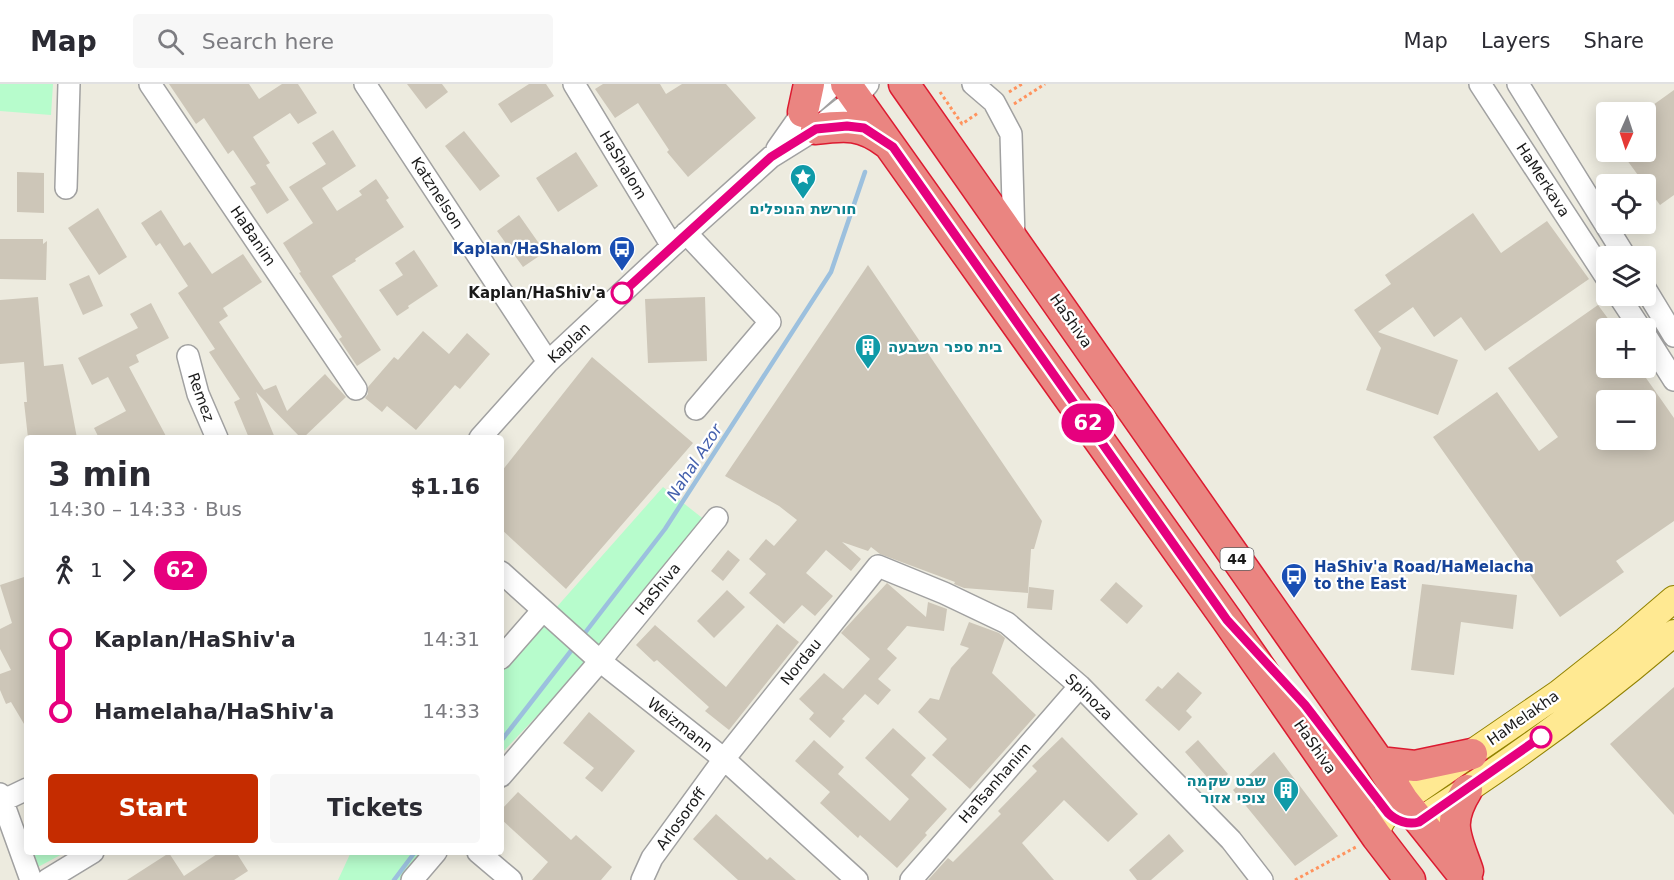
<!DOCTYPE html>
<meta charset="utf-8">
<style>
:root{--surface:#fff;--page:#f7f7f7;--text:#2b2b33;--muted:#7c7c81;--line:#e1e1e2;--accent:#c52c00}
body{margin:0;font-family:"DejaVu Sans",Heebo,sans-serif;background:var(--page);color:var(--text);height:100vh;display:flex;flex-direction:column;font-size:22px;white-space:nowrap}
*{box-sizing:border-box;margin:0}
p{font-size:20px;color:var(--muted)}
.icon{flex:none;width:33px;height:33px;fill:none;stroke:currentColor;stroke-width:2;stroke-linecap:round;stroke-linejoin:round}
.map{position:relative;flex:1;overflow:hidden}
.sheet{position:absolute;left:24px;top:351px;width:480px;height:420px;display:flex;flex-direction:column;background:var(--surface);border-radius:6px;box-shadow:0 3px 15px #0003}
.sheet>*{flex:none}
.badge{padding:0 12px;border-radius:20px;font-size:21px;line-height:39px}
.needle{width:39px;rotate:183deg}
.tools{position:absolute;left:1596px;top:18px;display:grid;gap:12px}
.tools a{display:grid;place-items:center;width:60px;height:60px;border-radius:6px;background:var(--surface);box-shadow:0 3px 15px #0003;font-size:30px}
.map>.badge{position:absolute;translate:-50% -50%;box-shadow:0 0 0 3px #fff}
.legs{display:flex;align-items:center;gap:9px;height:66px;padding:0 24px;font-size:20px}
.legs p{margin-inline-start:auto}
.summary{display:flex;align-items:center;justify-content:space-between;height:102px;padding:0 24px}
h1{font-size:33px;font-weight:800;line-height:45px}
.action{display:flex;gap:12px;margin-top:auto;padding:12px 24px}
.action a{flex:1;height:69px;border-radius:6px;background:var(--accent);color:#fff;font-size:24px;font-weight:800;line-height:69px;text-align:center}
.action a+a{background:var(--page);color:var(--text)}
ul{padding:0 24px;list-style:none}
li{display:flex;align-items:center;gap:21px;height:72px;font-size:22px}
li i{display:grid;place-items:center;width:9px;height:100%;margin:0 8px;background:currentColor}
li i::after{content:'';width:15px;height:15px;margin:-8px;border:4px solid;border-radius:50%;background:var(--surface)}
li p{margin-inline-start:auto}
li:first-child i{background:linear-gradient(#0000 50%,currentColor 0)}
li:last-child i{background:linear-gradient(currentColor 50%,#0000 0)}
header{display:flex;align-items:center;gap:36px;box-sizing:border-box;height:84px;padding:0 30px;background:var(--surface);border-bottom:2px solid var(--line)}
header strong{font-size:28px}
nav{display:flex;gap:33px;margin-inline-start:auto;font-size:21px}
.search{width:420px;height:54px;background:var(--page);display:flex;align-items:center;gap:15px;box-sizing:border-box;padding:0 21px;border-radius:6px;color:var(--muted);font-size:22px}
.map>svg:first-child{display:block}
</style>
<header>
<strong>Map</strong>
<div class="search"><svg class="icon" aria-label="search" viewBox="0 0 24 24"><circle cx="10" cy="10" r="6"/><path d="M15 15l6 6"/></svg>Search here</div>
<nav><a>Map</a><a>Layers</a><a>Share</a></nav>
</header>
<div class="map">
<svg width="1674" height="796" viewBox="0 0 1674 796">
<rect width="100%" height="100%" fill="#edebdf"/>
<path fill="#b7fccc" d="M0,0H53L51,31L0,27Z
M663,403L715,444L501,670V586Z
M32,768H66L38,783Z
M351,768H433L419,796H338Z"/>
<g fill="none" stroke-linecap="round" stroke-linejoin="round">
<path stroke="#9cc0de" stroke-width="4.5" d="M581,554L665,445L831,188L865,88
M501,657L574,563
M394,796L415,768"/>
</g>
<path fill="#cdc6b8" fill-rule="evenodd" d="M169,0H249L259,15L282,0H298L317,29L298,40L290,29L253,53L270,79L266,81L289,116L267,130L250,103L256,100L233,66L228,70L204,34L196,40Z
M407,0H442L448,8L426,25Z
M529,0H546L554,12L511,39L498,20Z
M603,0H660L666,10L682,0H726L756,34L688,93L667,68L669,66L638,19L615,34L595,5Z
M1674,6V111L1660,121L1621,68H1646V26Z
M333,46L356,82L322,104L337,127L362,111L359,107L376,95L389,114L386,116L404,143L355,175L356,177L332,192L381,266L357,282L339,255L342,253L299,189L301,188L283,159L313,139L289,103L326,80L312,59Z
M464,47L500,92L480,107L445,62Z
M576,68L598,102L558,128L536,94Z
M17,88L44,89V129L17,128Z
M98,124L127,173L99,191L68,144Z
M161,126L184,162L190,158L212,190L243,170L262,198L223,224L228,232L219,238L264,306L276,301L287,327L325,290L346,313L303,354H301L256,308L275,354H249L234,318L240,315L209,268L215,265L178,209L188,202L160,159L156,162L141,139Z
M1473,129L1501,169L1547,137L1589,195L1485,267L1461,233L1434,253L1413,223L1378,248L1458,276L1438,331L1366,306L1381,264L1354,226L1391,200L1385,191Z
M519,131L545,168L523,183L497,147Z
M0,155H43V160L47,157L46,196L0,195Z
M414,166L438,202L408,222L409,224L397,232L379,206L403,191L395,179Z
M868,181L1042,437L1034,465H1031L1028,509L964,504L954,500L955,498L880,470L871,463L868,467L842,458L861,475L851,487L826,466L806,489L833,512L815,532L802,521L784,540L749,509L766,490L749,475L766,455L774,462L797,436L779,422L725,392Z
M89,191L103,222L83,231L69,200Z
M38,213L44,282L63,280L77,354H28L24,318H27L24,278L0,280V216Z
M705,213L707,277L648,279L645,215Z
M151,219L169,254L136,271L139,278L129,283L167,354H99L94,344L126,327L108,293L92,301L78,274L138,244L130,230Z
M1598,221L1615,244H1606V284H1639L1674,334V437L1616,477L1624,488L1560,533L1433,353L1497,308L1539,367L1558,353L1508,284ZM1606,316H1646V356H1606Z
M423,247L449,270L467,249L490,270L460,305L455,301L416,346L387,322L382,328L365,314L368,310V303L394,273L398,276Z
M592,273L693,359L566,505L501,445V388Z
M728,466L740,476L723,497L711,487Z
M27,492V645L11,618L6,620L0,606V590L11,586L0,565V545L12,539L0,501Z
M1116,498L1143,522L1127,540L1100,516Z
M887,499L926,533L928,518L947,525L944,547L907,542L887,565L897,574L878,595L891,606L878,621L865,610L842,635L845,637L830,654L809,635L814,629L799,615L824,589L843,605L870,575L841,549Z
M1422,500L1517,511L1513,545L1461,538L1454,591L1411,586Z
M1029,503L1054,506L1052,526L1027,524Z
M727,506L745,523L714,554L697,537Z
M969,538L999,549L1005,554L992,589L1036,631L970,705L932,671L947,655L918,628L930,614L939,616L951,584L969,564L960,561Z
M777,540L799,558L729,646L705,627L709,623L657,576L654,578L636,561L655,541L726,603Z
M1178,588L1202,609L1186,627L1192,633L1179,647L1145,616L1158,602L1162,605Z
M1674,603V731L1610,660Z
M589,628L635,667L602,708L585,694L594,684L563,659Z
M893,644L926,674L911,691L947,725L925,749L927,751L897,784L860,751L858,754L820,719L830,708L795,677L814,656L844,683L838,690L890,737L909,715L865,674Z
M1062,653L1138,730L1108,758L1064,716L1022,759L1054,796H928L948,774L953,778L1001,730L998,727L1037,687L1032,682Z
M1198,656L1228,690L1215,702L1185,668Z
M1274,668L1338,752L1295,782L1233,706Z
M518,708L571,756L576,751L612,783L601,796H532L548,778L501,735V726Z
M716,730L767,776L770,773L796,796H738L693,755Z
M1169,750L1184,767L1151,796H1137L1129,786Z
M220,768H236L248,787L234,796H127L169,769L184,792Z"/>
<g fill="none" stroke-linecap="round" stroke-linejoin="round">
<g stroke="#a1a1a1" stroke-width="24">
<path id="minor" d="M150,0L356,305
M365,0L548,278
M574,0L672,162
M973,0L994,18L1011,50L1014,155
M1480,0L1606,193
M1518,0L1625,172
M777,65L803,28L834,0
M66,104L69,0
M686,149L770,238L696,325
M1646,206L1674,252
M1619,212L1640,244
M1646,252L1674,296
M188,272L198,310L217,354
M480,354L548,278L672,162L771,73L816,45L857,13L868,0
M501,488L600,577L724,675L857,796
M501,574L543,526
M501,692L600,577L717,434
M0,710L31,796
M2,717L27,705
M478,768L511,796
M47,796L93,768
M412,796L436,768
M642,796L652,774L724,675L878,482L944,509L1007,539L1080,602L1231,756L1262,796
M911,796L1080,602"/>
</g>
<g stroke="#918200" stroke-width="28">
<path id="major" d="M1419,737C1508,680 1594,618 1674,549
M1377,753C1377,735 1391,727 1403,716L1559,609L1626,556L1674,515"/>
</g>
<g stroke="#dc1b31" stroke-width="33">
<path id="highway" d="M846,0L1227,536L1377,753L1410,796
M904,0L1379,678L1403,716L1467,796
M803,28L809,0
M816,45C846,41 862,40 887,59
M1379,678L1415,682L1472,670
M1467,706C1446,740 1456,752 1468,787"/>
</g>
<path stroke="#ff935e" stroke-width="3" stroke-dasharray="3 3" stroke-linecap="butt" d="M940,8L962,40L978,29
M1009,8L1022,0
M1014,20L1045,0
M1295,796L1356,763"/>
<use href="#minor" stroke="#fff" stroke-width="21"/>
<use href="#major" stroke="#ffe992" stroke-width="26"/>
<use href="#highway" stroke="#ea8581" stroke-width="30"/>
</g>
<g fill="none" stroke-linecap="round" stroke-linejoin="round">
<g stroke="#fff" stroke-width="14">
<path id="line-1" d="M622,209L771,73L816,45L847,42L864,44L893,63L1227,536L1305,621L1388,729C1396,737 1408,741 1419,738L1541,653"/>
</g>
<use href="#line-1" stroke="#e6007e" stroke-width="9"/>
</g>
<defs>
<g id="sight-pin" transform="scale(1.35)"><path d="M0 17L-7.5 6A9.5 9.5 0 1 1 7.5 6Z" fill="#0f9aa8" stroke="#fff"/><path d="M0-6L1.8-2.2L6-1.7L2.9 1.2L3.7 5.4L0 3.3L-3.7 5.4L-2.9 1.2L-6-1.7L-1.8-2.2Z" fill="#fff"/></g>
<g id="bus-pin" transform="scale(1.35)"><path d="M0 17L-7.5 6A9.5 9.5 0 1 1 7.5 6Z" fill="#1a4fb4" stroke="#fff"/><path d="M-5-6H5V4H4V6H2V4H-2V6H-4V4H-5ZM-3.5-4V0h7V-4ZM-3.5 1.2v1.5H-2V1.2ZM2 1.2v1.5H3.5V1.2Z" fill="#fff"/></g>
<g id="building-pin" transform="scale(1.35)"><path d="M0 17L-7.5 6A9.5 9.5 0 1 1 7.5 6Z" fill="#0f9aa8" stroke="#fff"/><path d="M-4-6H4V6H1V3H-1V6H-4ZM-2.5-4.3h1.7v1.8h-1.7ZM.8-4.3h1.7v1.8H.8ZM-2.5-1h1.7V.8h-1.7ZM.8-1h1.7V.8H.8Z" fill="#fff"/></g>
</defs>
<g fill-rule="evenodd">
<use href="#sight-pin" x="803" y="93"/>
<use href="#bus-pin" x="622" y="165"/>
<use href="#building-pin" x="868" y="263"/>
<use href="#bus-pin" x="1294" y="492"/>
<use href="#building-pin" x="1286" y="706"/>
</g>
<g fill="#fff" stroke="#e6007e" stroke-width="3">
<circle cx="622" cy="209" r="10"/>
<circle cx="1541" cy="653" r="10"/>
</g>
<g text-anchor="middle" stroke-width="4.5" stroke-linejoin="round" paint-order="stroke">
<rect fill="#fff" stroke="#5f5f5f" stroke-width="1.5" x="1220.5" y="464" width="33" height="22" rx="4.5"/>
<g font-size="14" font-weight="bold" fill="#1a1a1a">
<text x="1237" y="480">44</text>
</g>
<g font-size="15" fill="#1a1a1a" stroke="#fff">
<text transform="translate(623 81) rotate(59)" y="5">HaShalom</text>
<text transform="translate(1543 96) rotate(57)" y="5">HaMerkava</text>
<text transform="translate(437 109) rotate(57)" y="5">Katznelson</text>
<text transform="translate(253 152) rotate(56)" y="5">HaBanim</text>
<text transform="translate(1071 237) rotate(55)" y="5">HaShiva</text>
<text transform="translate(569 259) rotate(-43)" y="5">Kaplan</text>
<text transform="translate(201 313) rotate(70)" y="5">Remez</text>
<text transform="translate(658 505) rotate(-51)" y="5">HaShiva</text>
<text transform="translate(801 578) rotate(-51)" y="5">Nordau</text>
<text transform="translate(1089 613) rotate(44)" y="5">Spinoza</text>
<text transform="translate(1523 634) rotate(-35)" y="5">HaMelakha</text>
<text transform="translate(680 641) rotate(38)" y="5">Weizmann</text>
<text transform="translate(1315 663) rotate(55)" y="5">HaShiva</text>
<text transform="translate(995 699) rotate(-49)" y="5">HaTsanhanim</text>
<text transform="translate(681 735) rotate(-54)" y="5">Arlosoroff</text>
</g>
<g font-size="15" font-weight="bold" fill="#0d838f" stroke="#fff">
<text x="803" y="130">חורשת הנופלים</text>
<text x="888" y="268" text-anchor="start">בית ספר השבעה</text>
<text x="1266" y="702" text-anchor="end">שבט שקמה<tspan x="1266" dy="17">צופי אזור</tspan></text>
</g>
<g font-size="15" font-weight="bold" fill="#164399" stroke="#fff" text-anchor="end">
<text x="602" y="170">Kaplan/HaShalom</text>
<text x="1314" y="488" text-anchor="start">HaShiv'a Road/HaMelacha<tspan x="1314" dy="17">to the East</tspan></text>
</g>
<g font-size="15" font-weight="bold" fill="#1a1a1a" stroke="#fff" text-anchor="end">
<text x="606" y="214">Kaplan/HaShiv'a</text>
</g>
<g font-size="16" font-style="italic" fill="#4460ad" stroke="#fff">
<text transform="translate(694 378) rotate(-57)" y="6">Nahal Azor</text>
</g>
</g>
</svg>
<div class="tools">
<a><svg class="needle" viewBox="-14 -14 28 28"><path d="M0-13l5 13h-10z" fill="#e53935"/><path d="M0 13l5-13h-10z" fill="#7c7c81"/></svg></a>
<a><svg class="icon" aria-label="locate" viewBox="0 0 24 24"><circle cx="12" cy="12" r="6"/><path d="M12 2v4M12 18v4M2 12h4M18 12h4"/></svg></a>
<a><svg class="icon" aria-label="layers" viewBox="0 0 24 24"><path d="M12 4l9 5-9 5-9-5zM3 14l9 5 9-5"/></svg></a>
<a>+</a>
<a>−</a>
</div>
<b class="badge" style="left:1088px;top:339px;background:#e6007e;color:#fff">62</b>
<section class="sheet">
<div class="summary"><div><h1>3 min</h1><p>14:30 – 14:33 · Bus</p></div><b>$1.16</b></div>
<div class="legs"><svg class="icon" aria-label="walk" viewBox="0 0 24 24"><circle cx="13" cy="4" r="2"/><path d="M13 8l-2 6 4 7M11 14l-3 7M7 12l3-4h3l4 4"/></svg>1<svg class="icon" aria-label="forward" viewBox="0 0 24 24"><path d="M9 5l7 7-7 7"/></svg><b class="badge" style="background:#e6007e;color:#fff">62</b></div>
<ul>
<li><i style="color:#e6007e"></i><b>Kaplan/HaShiv'a</b><p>14:31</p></li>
<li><i style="color:#e6007e"></i><b>Hamelaha/HaShiv'a</b><p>14:33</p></li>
</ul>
<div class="action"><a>Start</a><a>Tickets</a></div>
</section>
</div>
